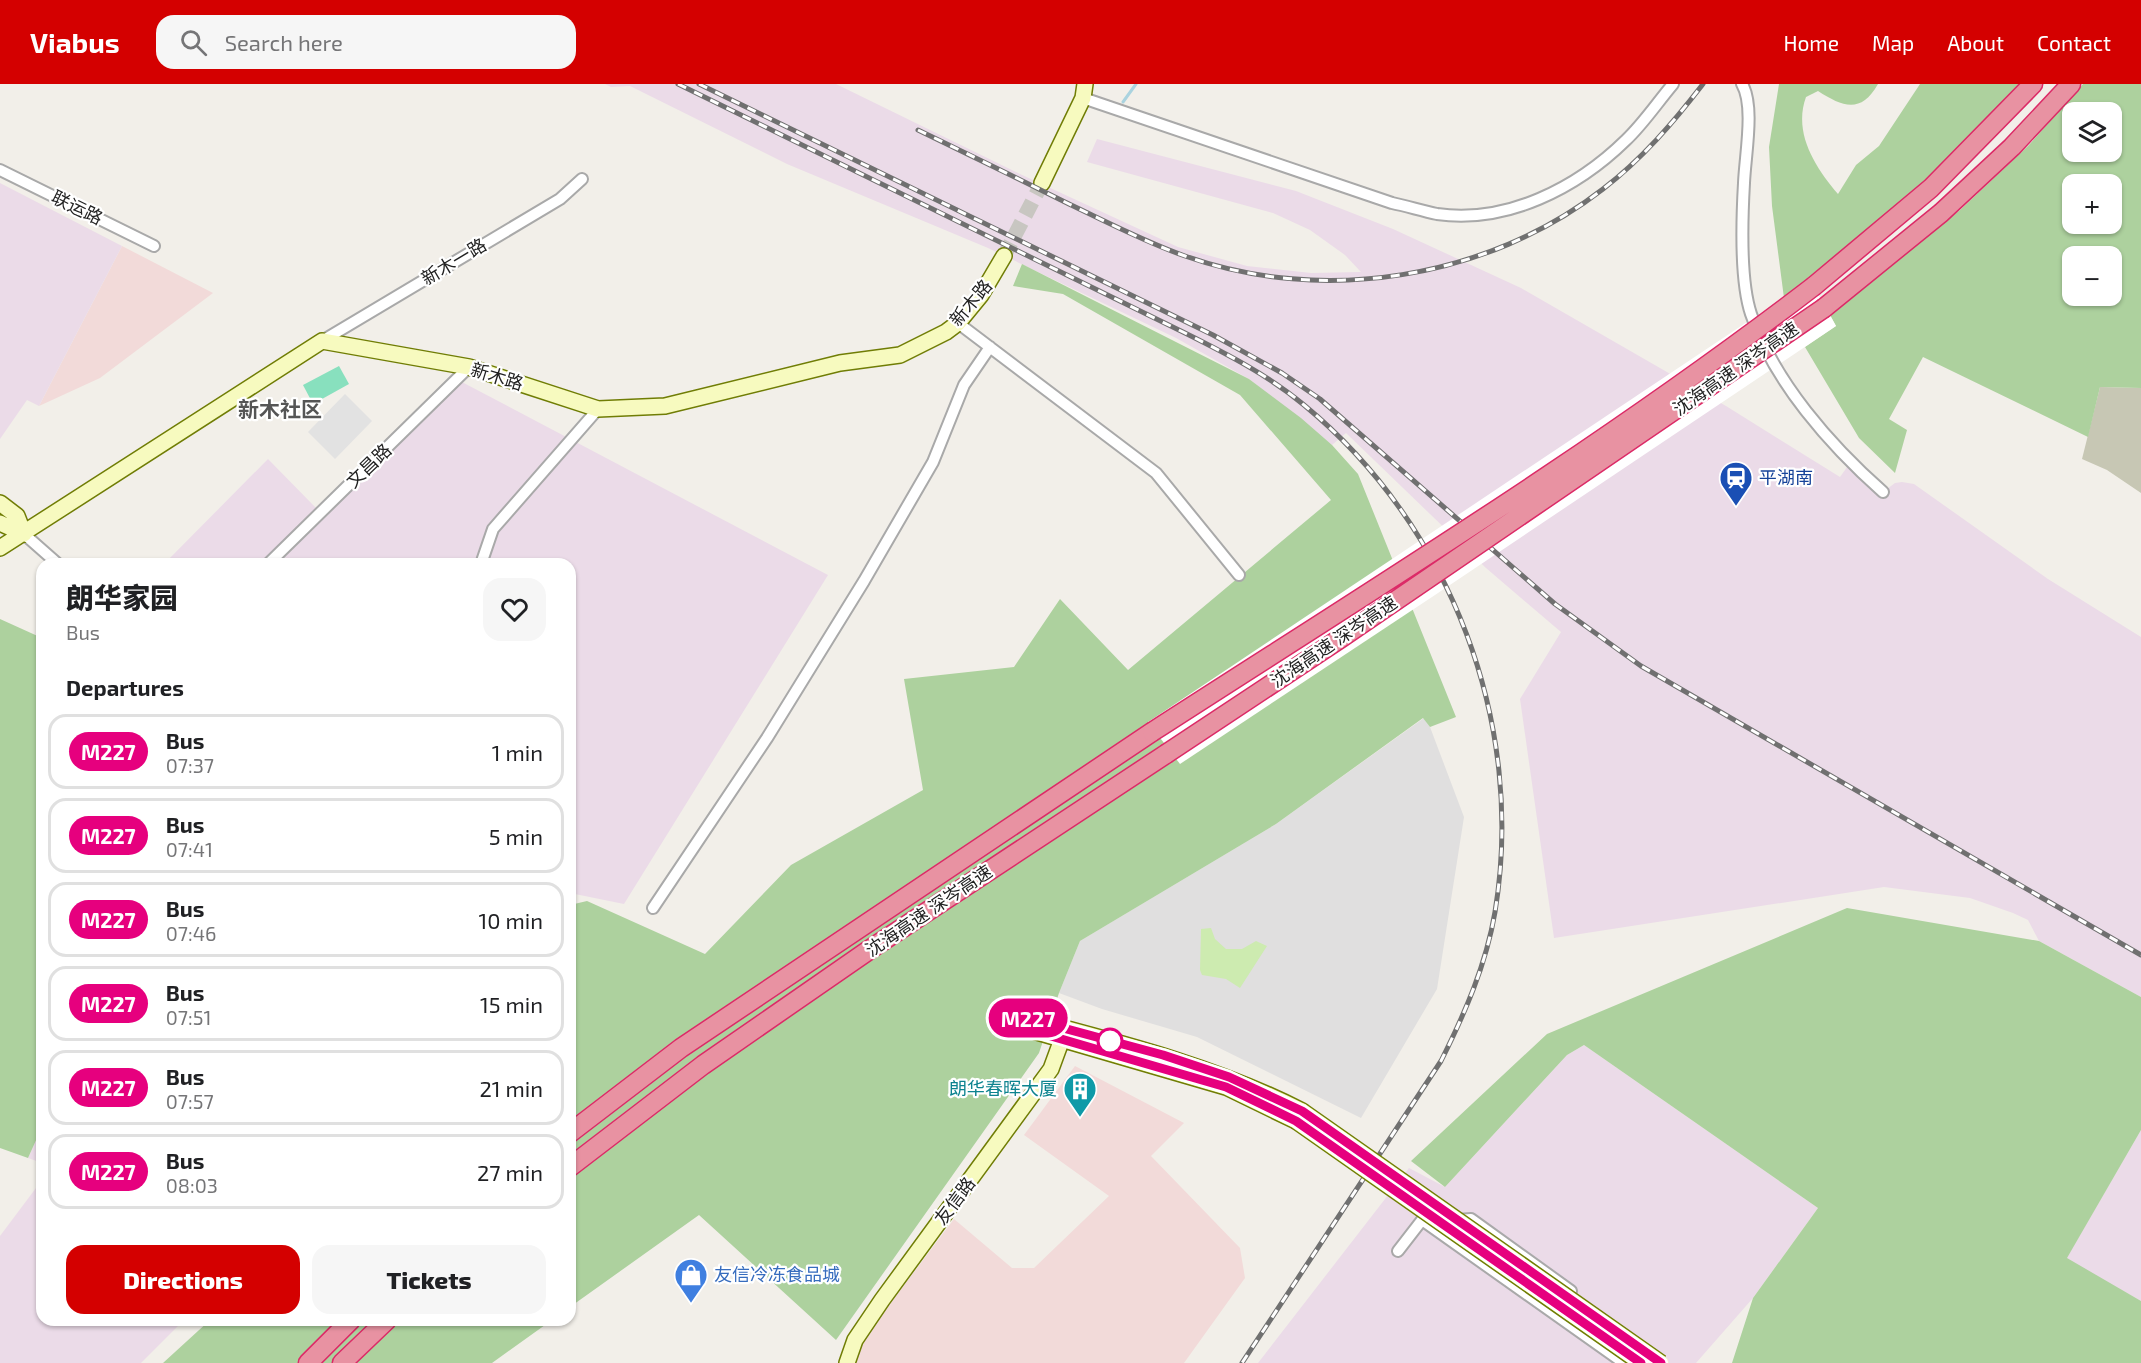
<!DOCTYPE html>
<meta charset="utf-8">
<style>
:root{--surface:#fff;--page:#f6f6f6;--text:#202124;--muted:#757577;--line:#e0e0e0;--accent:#d40000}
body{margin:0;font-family:"Exo 2","Noto Sans SC",sans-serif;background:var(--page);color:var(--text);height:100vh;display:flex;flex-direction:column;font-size:22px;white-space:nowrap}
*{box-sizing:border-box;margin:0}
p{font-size:20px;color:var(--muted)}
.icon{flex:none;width:33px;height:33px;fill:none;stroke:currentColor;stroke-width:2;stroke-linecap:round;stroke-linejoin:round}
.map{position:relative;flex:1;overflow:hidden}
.side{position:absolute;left:36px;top:474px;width:540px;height:768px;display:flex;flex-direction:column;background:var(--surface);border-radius:18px;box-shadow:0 2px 4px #0004}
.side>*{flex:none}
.badge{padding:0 12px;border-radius:20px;font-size:21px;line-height:39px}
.buttons{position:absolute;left:2062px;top:18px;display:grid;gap:12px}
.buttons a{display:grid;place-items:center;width:60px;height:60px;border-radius:12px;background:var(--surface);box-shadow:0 2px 4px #0004;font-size:30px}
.map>.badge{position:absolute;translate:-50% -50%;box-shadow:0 0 0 3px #fff}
h2{padding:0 30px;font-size:22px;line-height:54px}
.round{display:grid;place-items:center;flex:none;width:63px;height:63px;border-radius:18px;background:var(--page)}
.headline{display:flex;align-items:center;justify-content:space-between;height:102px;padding:0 30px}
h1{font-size:28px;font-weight:800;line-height:45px}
.button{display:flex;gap:12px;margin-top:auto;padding:12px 30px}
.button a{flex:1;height:69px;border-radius:18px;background:var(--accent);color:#fff;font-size:24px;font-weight:800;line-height:69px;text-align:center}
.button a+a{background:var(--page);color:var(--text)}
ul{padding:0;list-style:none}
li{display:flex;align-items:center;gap:18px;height:75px;margin:0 12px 9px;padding:0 18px;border:3px solid var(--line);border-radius:18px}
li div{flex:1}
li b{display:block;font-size:22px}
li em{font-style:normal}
li .badge{min-width:66px;font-weight:700;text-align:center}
header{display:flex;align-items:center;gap:36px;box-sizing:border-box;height:84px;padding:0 30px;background:var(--accent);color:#fff}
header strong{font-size:28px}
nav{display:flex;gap:33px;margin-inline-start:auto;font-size:21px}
.search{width:420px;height:54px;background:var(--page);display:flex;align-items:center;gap:15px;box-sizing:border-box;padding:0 21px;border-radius:18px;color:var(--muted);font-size:22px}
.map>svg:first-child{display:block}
</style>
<header>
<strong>Viabus</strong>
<div class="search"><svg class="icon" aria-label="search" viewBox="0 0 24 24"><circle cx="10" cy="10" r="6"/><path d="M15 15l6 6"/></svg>Search here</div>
<nav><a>Home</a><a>Map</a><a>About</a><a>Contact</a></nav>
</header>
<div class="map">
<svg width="2141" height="1279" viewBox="0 0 2141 1279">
<rect width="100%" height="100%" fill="#f2efe9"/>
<path fill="#e0dfdf" d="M1424,634L1430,643L1464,733L1437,905L1361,1034L1197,953L1102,925L1059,909L1080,857L1276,740Z"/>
<path fill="#f2dad9" d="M122,162L213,209L100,294L39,322Z
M1075,982L1184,1039L1151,1072L1240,1164L1245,1194L1184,1279H856L862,1257L954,1135L1012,1184H1034L1109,1112L1024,1051Z"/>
<path fill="#ebdbe8" d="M605,0H836L1020,90L1178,163L1247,182L1311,189L1361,188L1345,171L1310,146L1273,129L1087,78L1097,55L1296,107L1393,145L1521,204L1726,322L1840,393L1850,379L1883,408L1895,399L1902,398L1914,400L2048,495L2141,553V913L2039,857L2028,836L2013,829L1970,814L1884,803L1554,854L1520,615L1561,548L1486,484L1346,349L1332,361L1249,295L1176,254L988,164L787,80L630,2L611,3Z
M0,99L122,162L39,322L27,316L0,355Z
M460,297L828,491L624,820L570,809V480H278Z
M268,375L317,425L262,480H164Z
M1584,961L1818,1124L1753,1214L1696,1279H1258L1409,1084L1445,1103L1567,971Z
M42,1043V1079L28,1074Z
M2141,1046V1217L2066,1175Z
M42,1096V1236H184L141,1279H0V1152Z"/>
<path fill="#c7c7b4" d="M2100,303L2141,304V409L2107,386L2082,375Z"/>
<path fill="#cdebb0" d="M1211,844L1215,855L1226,865H1242L1256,857L1267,862L1240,904L1226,895L1202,891L1200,886L1201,845Z"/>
<path fill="#add19e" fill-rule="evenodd" d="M1779,0H1878C1861,30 1843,23 1818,7L1806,13C1793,49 1815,83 1838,110L1856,81L1879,62L1920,0H2024L1942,83L1784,214L1772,122L1769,63Z
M2083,0H2141V304L2100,303L2088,353L1923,273L1889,335L1907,346L1895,389L1859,354L1805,263L1836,242L1829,229L1960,126L2028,62ZM2073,28H2112V68H2073ZM2073,100H2112V140H2073ZM2073,172H2112V212H2073Z
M1022,180L1249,295L1301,334L1332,361L1358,390L1456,633L1430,643L1423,634L1276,740L1080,857L1059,909L1039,969L836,1256L699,1131L570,1223V821L587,817L705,870L791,781L923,706L904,595L1014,583L1060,515L1128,586L1331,416L1240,311L1063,210L1013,202Z
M0,535L42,554V1043L28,1074L0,1064Z
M1847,824L2039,857L2141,913V1046L2067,1174L2141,1217V1279H1732L1753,1214L1818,1124L1584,961L1567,971L1445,1103L1411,1077L1547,950Z
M210,1236H552L492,1279H163Z"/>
<path fill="#88e0be" d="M339,282L349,300L313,320L303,301Z"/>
<path fill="#e2e2e2" d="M345,310L372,337L335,375L308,348Z"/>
<path fill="#fff" d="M1810,196L1836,242L1432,513L1180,680L1148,638Z"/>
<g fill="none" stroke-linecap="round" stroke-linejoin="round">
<path stroke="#aad3df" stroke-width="3" d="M1123,18L1136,0"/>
<path stroke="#c8c6c1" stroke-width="15" stroke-dasharray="15 8" stroke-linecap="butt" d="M1004,172L1042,99"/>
<g stroke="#a9a9a9" stroke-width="14">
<path id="street" d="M1742,0C1755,22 1745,72 1744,99C1742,134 1740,197 1751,230C1774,298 1831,362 1883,408
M1083,14L1392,119C1407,122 1422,127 1437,130C1507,140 1577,104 1626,56C1643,40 1657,19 1673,0
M0,86L154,162
M958,239L1156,389L1239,491
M322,257L560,115L582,95
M24,450L58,480
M268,480L469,283
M481,480L493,445L598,325
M653,824L767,654L864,497L933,378L964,301L990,263
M1422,1136L1624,1279
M1457,1136L1471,1135L1571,1207
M1398,1167L1422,1136"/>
</g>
<g stroke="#707d05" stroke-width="18">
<path id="secondary" d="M1042,99L1083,14L1085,0
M0,419L17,432L24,450
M0,439L24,450
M0,464L322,257L469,283L598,325L665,322L840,279L900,271L946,248L958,239L981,211L1004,172
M1026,934C1120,959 1214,982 1302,1027
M1020,943L1226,1003L1296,1037
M847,1279L855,1256L882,1216L1051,985L1062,955"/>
</g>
<g stroke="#dc2a67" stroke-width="21">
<path id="highway" d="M1814,202L1931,104L2033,0
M1824,224L1941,129L2012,63L2071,0
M570,1049L681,964L1152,648
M570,1083L703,981L869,866L1166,670
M308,1279L351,1236
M342,1279L387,1236"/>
</g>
<use href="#street" stroke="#fff" stroke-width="10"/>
<use href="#secondary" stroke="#f7fabf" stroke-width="15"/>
<use href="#highway" stroke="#e892a2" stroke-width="18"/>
<g stroke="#707070" stroke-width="5">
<path id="rail" d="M678,0L1185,249C1227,270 1268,291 1304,321C1451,442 1526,640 1495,828C1486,881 1465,929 1441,977L1242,1279
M699,0L1213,251L1282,289L1320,315L1555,520L1641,582L2141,871
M918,46C968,70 1019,95 1069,120C1107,138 1145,158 1185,172C1323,221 1487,195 1603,105C1642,75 1673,39 1703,0"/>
</g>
<use href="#rail" stroke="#fff" stroke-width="3" stroke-dasharray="9" stroke-linecap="butt"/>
<g stroke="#707d05" stroke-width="18" stroke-linecap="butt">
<path id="secondary-bridge" d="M1302,1027L1661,1279
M1296,1037L1641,1279"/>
</g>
<g stroke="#dc2a67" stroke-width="21" stroke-linecap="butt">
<path id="highway-bridge" d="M1152,648C1375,504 1603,364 1814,202
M1166,670L1341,554L1824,224"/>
</g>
<use href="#secondary-bridge" stroke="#f7fabf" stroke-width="15"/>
<use href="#highway-bridge" stroke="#e892a2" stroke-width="18"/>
</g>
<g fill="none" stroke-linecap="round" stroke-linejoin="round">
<g stroke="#fff" stroke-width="14">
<path id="line" d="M1641,1279L1296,1037L1226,1003L1020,943L1019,938L1026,934L1163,971L1229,993L1302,1027L1661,1279"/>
</g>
<use href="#line" stroke="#e6007e" stroke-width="9"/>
</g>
<defs>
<g id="station-pin" transform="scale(1.725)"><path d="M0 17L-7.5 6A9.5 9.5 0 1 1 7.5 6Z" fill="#1a4fb4" stroke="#fff"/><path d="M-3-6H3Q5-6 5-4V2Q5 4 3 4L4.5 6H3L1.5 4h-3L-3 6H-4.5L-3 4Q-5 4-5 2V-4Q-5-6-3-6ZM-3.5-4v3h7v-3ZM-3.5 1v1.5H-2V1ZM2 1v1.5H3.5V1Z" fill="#fff"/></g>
<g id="building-pin" transform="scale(1.725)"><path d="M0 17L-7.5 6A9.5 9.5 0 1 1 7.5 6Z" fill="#0f9aa8" stroke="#fff"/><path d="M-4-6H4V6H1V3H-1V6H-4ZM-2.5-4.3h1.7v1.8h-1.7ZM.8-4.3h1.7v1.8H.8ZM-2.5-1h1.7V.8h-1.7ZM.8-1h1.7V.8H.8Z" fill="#fff"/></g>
<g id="shop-pin" transform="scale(1.725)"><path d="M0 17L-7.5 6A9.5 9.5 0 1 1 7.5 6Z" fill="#3f7fe0" stroke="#fff"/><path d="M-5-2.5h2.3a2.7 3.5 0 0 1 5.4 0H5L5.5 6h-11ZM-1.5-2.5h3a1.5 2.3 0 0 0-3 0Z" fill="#fff"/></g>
</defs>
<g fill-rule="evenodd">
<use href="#station-pin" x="1736" y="394"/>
<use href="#building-pin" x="1080" y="1005"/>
<use href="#shop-pin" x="691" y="1191"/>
</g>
<circle fill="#fff" stroke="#e6007e" stroke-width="3" cx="1110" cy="957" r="12"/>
<g text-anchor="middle" stroke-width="4.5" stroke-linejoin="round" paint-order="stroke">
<g font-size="18" fill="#222" stroke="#fff">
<text transform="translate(77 124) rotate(26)" y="6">联运路</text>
<text transform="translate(454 178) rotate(-31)" y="6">新木一路</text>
<text transform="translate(971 219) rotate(-50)" y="6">新木路</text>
<text transform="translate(1736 285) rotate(-35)" y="6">沈海高速 深岑高速</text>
<text transform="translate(497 293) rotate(17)" y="6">新木路</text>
<text transform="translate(369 382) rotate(-44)" y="6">文昌路</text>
<text transform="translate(1334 558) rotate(-34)" y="6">沈海高速 深岑高速</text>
<text transform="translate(929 827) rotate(-34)" y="6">沈海高速 深岑高速</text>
<text transform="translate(955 1117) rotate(-53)" y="6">友信路</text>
</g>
<g font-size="18" fill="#164399" stroke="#fff" text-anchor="start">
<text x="1759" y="400">平湖南</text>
</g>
<g font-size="18" fill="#0d838f" stroke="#fff" text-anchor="end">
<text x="1057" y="1011">朗华春晖大厦</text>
</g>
<g font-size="18" fill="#366cbe" stroke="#fff" text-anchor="start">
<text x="714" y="1197">友信冷冻食品城</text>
</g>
<g font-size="21" font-weight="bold" fill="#555" stroke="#fff">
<text x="280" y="333">新木社区</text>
</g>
</g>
</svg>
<div class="buttons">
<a><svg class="icon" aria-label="layers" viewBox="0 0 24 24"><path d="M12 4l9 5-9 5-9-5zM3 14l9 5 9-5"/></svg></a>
<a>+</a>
<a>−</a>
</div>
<b class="badge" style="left:1028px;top:934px;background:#e6007e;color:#fff">M227</b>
<section class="side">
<div class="headline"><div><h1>朗华家园</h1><p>Bus</p></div><a class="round"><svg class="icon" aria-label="heart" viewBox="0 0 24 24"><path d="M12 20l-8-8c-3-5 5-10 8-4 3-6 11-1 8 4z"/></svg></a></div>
<h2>Departures</h2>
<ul>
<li><span class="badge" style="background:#e6007e;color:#fff">M227</span><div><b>Bus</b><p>07:37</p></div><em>1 min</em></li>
<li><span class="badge" style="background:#e6007e;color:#fff">M227</span><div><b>Bus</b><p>07:41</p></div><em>5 min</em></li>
<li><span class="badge" style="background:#e6007e;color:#fff">M227</span><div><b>Bus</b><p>07:46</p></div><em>10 min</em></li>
<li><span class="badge" style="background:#e6007e;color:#fff">M227</span><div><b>Bus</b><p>07:51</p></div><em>15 min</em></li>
<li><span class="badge" style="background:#e6007e;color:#fff">M227</span><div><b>Bus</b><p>07:57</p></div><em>21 min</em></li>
<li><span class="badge" style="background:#e6007e;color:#fff">M227</span><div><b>Bus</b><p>08:03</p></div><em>27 min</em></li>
</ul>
<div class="button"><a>Directions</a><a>Tickets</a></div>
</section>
</div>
